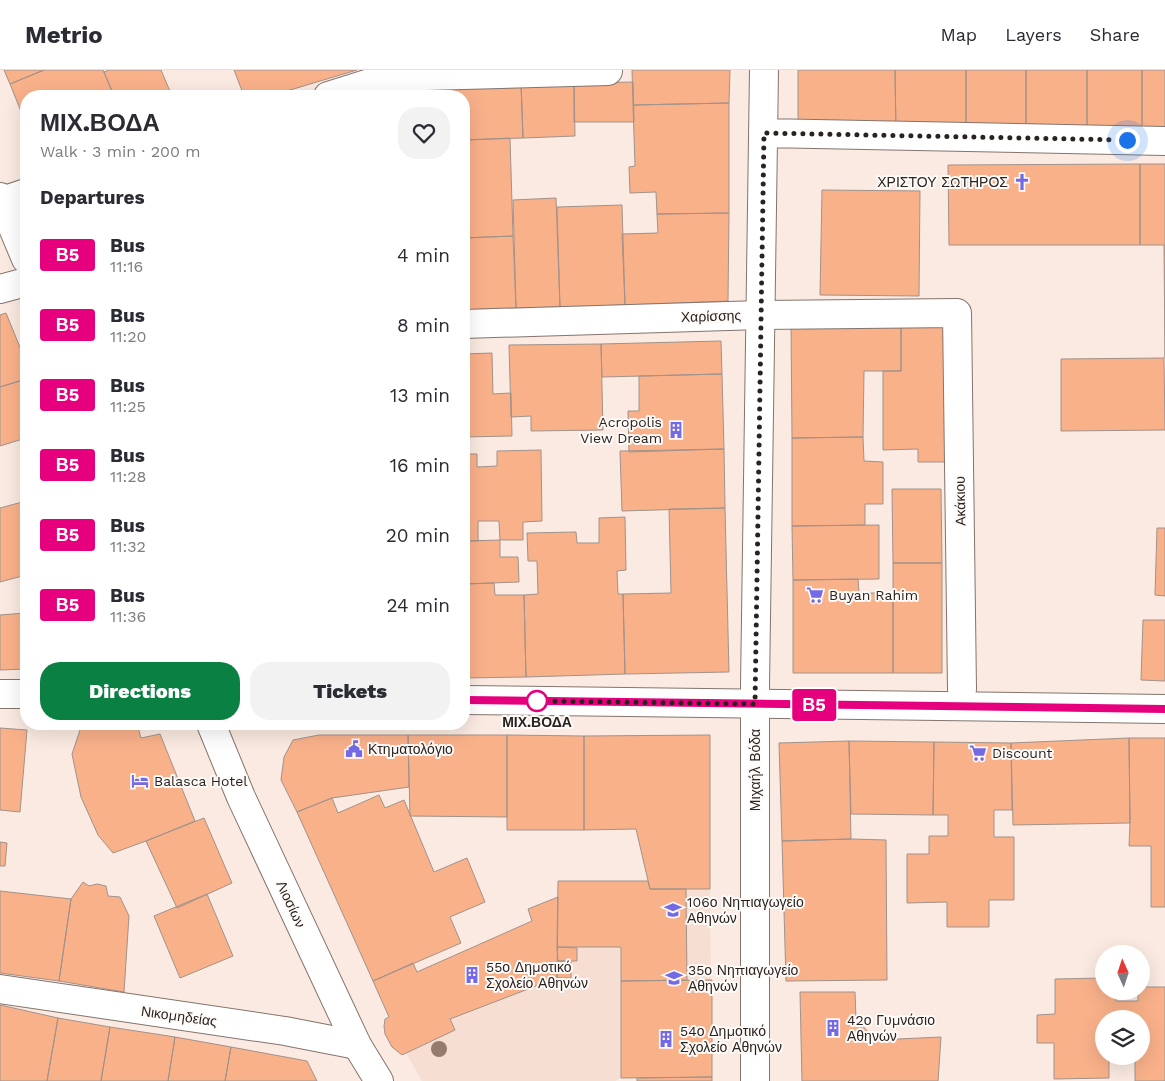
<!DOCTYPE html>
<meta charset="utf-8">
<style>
:root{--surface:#fff;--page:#f2f2f3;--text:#2b2b33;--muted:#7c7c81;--line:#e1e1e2;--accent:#0b8043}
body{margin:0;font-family:"Work Sans",sans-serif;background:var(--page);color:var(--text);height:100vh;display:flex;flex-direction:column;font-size:19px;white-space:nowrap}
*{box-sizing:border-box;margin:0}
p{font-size:16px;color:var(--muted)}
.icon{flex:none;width:28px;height:28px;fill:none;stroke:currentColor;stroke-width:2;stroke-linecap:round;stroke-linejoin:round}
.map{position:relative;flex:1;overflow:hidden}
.panel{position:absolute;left:20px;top:20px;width:450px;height:640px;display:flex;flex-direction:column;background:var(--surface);border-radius:20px;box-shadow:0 5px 20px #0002}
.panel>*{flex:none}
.badge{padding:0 10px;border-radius:4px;font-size:18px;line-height:32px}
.needle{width:32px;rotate:357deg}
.buttons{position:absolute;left:1095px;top:875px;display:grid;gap:10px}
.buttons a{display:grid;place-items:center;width:55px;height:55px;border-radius:50%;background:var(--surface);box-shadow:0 5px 20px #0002;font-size:25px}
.you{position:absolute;width:25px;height:25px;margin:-12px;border:4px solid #fff;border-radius:50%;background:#1a73e8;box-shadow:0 0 0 8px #1a73e833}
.map>.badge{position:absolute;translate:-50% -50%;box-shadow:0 0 0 2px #fff}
h2{padding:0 20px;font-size:19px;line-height:45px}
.round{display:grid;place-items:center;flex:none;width:52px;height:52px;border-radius:20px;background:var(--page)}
.head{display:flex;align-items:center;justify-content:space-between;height:85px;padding:0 20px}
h1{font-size:24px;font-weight:800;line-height:38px}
.cta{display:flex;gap:10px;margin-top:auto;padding:10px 20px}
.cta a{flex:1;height:58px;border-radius:20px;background:var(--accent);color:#fff;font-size:20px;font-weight:800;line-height:58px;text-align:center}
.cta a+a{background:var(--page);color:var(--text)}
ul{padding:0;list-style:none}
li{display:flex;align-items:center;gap:15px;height:70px;padding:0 20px}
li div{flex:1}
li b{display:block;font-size:19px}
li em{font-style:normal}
li .badge{min-width:55px;font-weight:700;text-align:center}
header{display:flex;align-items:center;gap:30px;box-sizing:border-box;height:70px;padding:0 25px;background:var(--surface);border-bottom:1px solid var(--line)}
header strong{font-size:24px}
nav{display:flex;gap:28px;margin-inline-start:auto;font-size:18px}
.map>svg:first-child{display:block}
</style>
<header>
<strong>Metrio</strong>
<nav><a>Map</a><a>Layers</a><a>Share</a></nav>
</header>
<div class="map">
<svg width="1165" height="1011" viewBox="0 0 1165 1011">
<rect width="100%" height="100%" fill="#faeae1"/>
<path fill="#f6ded2" d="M558,811H648L650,819H710L712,1007L621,1008L615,1011H422L406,983L373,911L413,893L417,902L532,852L528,839L558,827Z"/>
<path fill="#f9b18a" stroke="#a1928a" d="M4,0H44L10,14Z
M44,0H103L114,26H26V54L10,14Z
M109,0H161L172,26H114L104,2Z
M234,0H357L270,26H244Z
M632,0H730L729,33L633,35Z
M798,0H895L896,63L798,64Z
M895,0H966V63H896Z
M966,0H1026V63H966Z
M1026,0H1087V63H1026Z
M1087,0H1142V63H1087Z
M1142,0H1165V63H1142Z
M633,12L634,52H574V13Z
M521,13L523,68L464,70V26H411V17Z
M521,13H574L575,66L523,68Z
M729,33V143L657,144L656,122L630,123L629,97L635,96L633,35Z
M510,68L513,166L464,168V70Z
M1140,94V175H949L948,95Z
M1140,94H1165V288L1164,175H1140Z
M822,120L920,121L919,226L820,225Z
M556,128L560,237L516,238L513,130Z
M622,135L625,235L560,237L557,137Z
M729,143L728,231L625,235L622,164L658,163L657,144Z
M513,166L516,238L464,240V168Z
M6,243L26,292V309L0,317V245Z
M947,252L948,392H918V379L883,380V301H901V253Z
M791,253H901V301H864L863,367L792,368Z
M721,271L722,304L602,307L601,274Z
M601,274L603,360L531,361V346L511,347L509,275Z
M492,283L493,324L511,323L512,366L464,367V284Z
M1164,288L1165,360L1061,361V289Z
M722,304L724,379L629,382L628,341H639V306Z
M26,309V368L0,376V317Z
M863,367L864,391L883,392V434H865V455L792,456V368Z
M724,379L725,438L622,441L620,381Z
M541,380L542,451L523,452V470H500L499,451H478V471H464V384H477V397L497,396V381Z
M892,419H941L942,493H893Z
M26,431V505L0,512V438Z
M725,438L729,602L625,604L623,524L671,523L669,439Z
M625,447L626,500L617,501L618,524H623L625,604L526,607L524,525L538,524L537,491H528L527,463L576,462L577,473H599V448Z
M879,455V509L793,510L792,456Z
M1157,458H1165V526L1155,525Z
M500,470V487H518L519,512L464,514V471Z
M893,493H942V603H893Z
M858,509L859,523H893V603H793V510Z
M494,513L495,525H524L526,607L464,608V514Z
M26,543V599L0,600V545Z
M1143,550H1165V611L1141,610Z
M82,654H137L141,668L160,664L195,751L146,771L113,783L98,765L81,727L72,684Z
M0,658L27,660L20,742L0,740Z
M319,665H408L409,717L332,728L297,742L281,710L284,687L293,670Z
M408,665H507V747L410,746Z
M507,665L584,666V760H507Z
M710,665V819H650L636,759L584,760V666Z
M1129,668L1130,753L1013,755L1011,673Z
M1129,668H1165V837H1151V776H1129L1130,753Z
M849,671L934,672L933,745L851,744Z
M849,671L851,769L782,771L779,673Z
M934,672L1011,673L1012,740H994V767H1014V830H989V857H947V832L907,833V784H929V766H948V745H933Z
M379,725L385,738L404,730L434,802L467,788L485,832L450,847L461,873L373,911L297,742L332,728L338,743Z
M204,748L232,813L177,838L146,771Z
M851,769L886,770L887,910L786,911L782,771Z
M0,772L7,773L5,796H0Z
M558,811H648L650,819H686L687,910L621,911V877H557Z
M83,812L89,816L97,814L106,816L108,826L120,827L129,846L124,922L59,911L71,829Z
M0,821L71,829L59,911L0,903Z
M207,824L233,886L180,908L154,846Z
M558,827L557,908L450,949L455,960L402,985L392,977L385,964L384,956L385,949L389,947L373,911L413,893L417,902L532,851L528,839Z
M557,877L577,878V891H558Z
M558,891H571V908H557Z
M1104,908V921H1116V931H1138V921H1141V917H1165V1011H1135V986H1141V949H1104V986H1109V1008L1054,1009V973H1037V945L1055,944V909Z
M712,910V1007L621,1008V911Z
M800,922H855L856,949L876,970L941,967L938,1011H802Z
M0,935L58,948L47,1011H0Z
M58,948L110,957L101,1011H47Z
M110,957L175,967L168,1011H101Z
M175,967L231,977L225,1011H168Z
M231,977L307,991L317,1011H225Z
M712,1007V1011H637V1008Z"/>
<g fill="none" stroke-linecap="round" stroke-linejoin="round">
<g stroke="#83746d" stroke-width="30">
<path id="pedestrian" d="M761,245L957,243L962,619"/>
</g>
<g stroke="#83746d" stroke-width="30">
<path id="minor" d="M328,26L389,7L608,1
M764,63L1165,71
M2,131L26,123
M0,219L26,212
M464,254L761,245
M0,919L285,961L357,975
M755,1011V616L764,0"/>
</g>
<g stroke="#83746d" stroke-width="30">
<path id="tertiary" d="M0,624H26
M464,630L1165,639"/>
</g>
<g stroke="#83746d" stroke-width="30">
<path id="secondary" d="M0,127L26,189
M211,654L241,727L357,975L379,1011"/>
</g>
<use href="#pedestrian" stroke="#fff" stroke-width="28"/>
<use href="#minor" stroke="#fff" stroke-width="28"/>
<use href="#tertiary" stroke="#fff" stroke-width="28"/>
<use href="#secondary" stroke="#fff" stroke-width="28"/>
</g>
<circle fill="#957b6c" cx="439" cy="979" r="8"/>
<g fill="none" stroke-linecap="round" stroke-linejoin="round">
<g stroke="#fff" stroke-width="11">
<path id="line" d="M464,630L1165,639"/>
</g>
<use href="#line" stroke="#e6007e" stroke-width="8"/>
<path stroke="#292320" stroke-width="5" stroke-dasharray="0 9" d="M537,631L755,634L764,63L1127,70"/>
</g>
<defs>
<g id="church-bare" transform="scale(1.35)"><path d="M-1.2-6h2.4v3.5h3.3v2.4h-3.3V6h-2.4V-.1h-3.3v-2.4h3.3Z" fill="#746ae5" stroke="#fdfaf8" stroke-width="2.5" paint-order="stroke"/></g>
<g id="building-bare" transform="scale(1.35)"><path d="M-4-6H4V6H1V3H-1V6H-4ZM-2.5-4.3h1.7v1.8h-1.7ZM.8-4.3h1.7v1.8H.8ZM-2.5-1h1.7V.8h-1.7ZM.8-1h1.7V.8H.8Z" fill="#746ae5" stroke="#fdfaf8" stroke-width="2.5" paint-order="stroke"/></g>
<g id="supermarket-bare" transform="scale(1.35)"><path d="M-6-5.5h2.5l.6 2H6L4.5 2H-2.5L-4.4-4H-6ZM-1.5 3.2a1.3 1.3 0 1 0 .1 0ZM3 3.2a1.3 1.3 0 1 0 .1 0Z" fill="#746ae5" stroke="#fdfaf8" stroke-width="2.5" paint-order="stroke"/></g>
<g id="civic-bare" transform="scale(1.35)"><path d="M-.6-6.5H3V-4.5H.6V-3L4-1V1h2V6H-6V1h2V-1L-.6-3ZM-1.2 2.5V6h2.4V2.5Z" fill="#746ae5" stroke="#fdfaf8" stroke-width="2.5" paint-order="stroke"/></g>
<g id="hotel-bare" transform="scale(1.35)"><path d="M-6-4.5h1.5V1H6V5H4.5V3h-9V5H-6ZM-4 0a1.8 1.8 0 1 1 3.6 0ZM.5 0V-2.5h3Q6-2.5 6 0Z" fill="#746ae5" stroke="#fdfaf8" stroke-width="2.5" paint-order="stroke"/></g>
<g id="school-bare" transform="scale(1.35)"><path d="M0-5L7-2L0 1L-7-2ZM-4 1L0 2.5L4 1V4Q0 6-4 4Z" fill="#746ae5" stroke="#fdfaf8" stroke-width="2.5" paint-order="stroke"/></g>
</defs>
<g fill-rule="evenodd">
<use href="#church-bare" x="1022" y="112"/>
<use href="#building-bare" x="676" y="360"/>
<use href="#supermarket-bare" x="815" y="525"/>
<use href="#civic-bare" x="354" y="679"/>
<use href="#supermarket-bare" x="978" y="683"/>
<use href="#hotel-bare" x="140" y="711"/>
<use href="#school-bare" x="673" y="840"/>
<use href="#building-bare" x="472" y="905"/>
<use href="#school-bare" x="674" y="908"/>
<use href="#building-bare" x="833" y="958"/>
<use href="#building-bare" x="666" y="969"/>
</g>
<circle fill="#fff" stroke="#e6007e" stroke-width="2.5" cx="537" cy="631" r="10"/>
<g text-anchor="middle" stroke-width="4" stroke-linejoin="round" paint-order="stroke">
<g font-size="14" fill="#292320" stroke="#fdfaf8" text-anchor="start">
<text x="1008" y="117" text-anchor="end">ΧΡΙΣΤΟΥ ΣΩΤΗΡΟΣ</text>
<text x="662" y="357" text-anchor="end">Acropolis<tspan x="662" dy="16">View Dream</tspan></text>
<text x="829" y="530">Buyan Rahim</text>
<text x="368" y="684">Κτηματολόγιο</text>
<text x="992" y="688">Discount</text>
<text x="154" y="716">Balasca Hotel</text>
<text x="687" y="837">106ο Νηπιαγωγείο<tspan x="687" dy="16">Αθηνών</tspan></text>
<text x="486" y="902">55ο Δημοτικό<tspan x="486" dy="16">Σχολείο Αθηνών</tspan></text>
<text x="688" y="905">35ο Νηπιαγωγείο<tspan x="688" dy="16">Αθηνών</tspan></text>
<text x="847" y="955">42ο Γυµνάσιο<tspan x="847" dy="16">Αθηνών</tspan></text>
<text x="680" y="966">54ο Δημοτικό<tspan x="680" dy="16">Σχολείο Αθηνών</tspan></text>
</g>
<g font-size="14" fill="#292320" stroke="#fdfaf8">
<text transform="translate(711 246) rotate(-2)" y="5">Χαρίσσης</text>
<text transform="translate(960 431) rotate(-91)" y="5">Ακάκιου</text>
<text transform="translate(755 700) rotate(-90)" y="5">Μιχαήλ Βόδα</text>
<text transform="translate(291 834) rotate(65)" y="5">Λιοσίων</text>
<text transform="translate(179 946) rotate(8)" y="5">Νικομηδείας</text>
</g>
<g font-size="14" font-weight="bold" fill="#292320" stroke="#fdfaf8">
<text x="537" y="657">ΜΙΧ.ΒΟΔΑ</text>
</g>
</g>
</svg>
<div class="buttons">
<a><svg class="needle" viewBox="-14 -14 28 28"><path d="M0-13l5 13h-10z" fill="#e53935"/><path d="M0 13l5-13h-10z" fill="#7c7c81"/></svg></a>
<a><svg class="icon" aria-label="layers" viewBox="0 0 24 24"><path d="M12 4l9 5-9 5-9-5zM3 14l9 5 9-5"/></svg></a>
</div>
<div class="you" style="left:1127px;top:70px"></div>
<b class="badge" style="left:814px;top:635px;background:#e6007e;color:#fff">Β5</b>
<section class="panel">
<div class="head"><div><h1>ΜΙΧ.ΒΟΔΑ</h1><p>Walk · 3 min · 200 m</p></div><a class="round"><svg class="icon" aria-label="heart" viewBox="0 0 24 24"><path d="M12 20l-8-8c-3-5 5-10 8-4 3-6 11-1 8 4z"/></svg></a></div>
<h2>Departures</h2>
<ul>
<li><span class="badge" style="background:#e6007e;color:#fff">Β5</span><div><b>Bus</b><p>11:16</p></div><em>4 min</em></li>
<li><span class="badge" style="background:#e6007e;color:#fff">Β5</span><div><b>Bus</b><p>11:20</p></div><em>8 min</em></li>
<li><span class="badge" style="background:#e6007e;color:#fff">Β5</span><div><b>Bus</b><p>11:25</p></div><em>13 min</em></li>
<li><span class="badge" style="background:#e6007e;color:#fff">Β5</span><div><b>Bus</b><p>11:28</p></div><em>16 min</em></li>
<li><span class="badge" style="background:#e6007e;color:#fff">Β5</span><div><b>Bus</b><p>11:32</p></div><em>20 min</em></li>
<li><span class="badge" style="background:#e6007e;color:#fff">Β5</span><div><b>Bus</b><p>11:36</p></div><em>24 min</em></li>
</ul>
<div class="cta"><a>Directions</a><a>Tickets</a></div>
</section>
</div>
